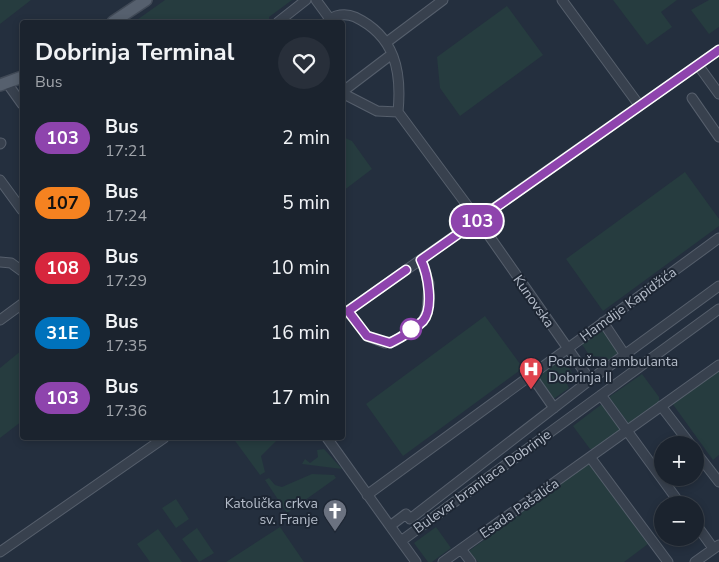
<!DOCTYPE html>
<meta charset="utf-8">
<style>
:root{--surface:#1b232e;--page:#282f3a;--text:#f1f3f6;--muted:#a0a4aa;--line:#39404a}
body{margin:0;font-family:"Nunito Sans",sans-serif;background:var(--page);color:var(--text);height:100vh;display:flex;flex-direction:column;font-size:19px;white-space:nowrap}
*{box-sizing:border-box;margin:0}
p{font-size:16px;color:var(--muted)}
.icon{flex:none;width:28px;height:28px;fill:none;stroke:currentColor;stroke-width:2;stroke-linecap:round;stroke-linejoin:round}
.map{position:relative;flex:1;overflow:hidden}
.sheet{position:absolute;left:20px;top:20px;width:325px;height:420px;display:flex;flex-direction:column;background:var(--surface);border-radius:5px;box-shadow:0 2px 8px #0003,0 0 0 1px var(--line)}
.sheet>*{flex:none}
.badge{padding:0 10px;border-radius:16px;font-size:18px;line-height:32px}
.tools{position:absolute;left:654px;top:436px;display:grid;gap:10px}
.tools a{display:grid;place-items:center;width:50px;height:50px;border-radius:50%;background:var(--surface);box-shadow:0 2px 8px #0003,0 0 0 1px var(--line);font-size:25px}
.map>.badge{position:absolute;translate:-50% -50%;box-shadow:0 0 0 2px #fff}
.round{display:grid;place-items:center;flex:none;width:52px;height:52px;border-radius:26px;background:var(--page)}
.overview{display:flex;align-items:center;justify-content:space-between;height:85px;padding:0 15px}
h1{font-size:24px;font-weight:700;line-height:38px}
ul{padding:0;list-style:none}
li{display:flex;align-items:center;gap:15px;height:65px;padding:0 15px}
li div{flex:1}
li b{display:block;font-size:19px}
li em{font-style:normal}
li .badge{min-width:55px;font-weight:700;text-align:center}
.map>svg:first-child{display:block}
</style>
<div class="map">
<svg width="719" height="562" viewBox="0 0 719 562">
<rect width="100%" height="100%" fill="#242f3e"/>
<path fill="#263c3f" d="M0,0H31L0,24Z
M165,0H292L269,17V22H134Z
M613,0H677L661,12L672,27L647,45Z
M709,0H719V27L709,34L691,10Z
M507,6L543,55L460,116L440,88L437,57Z
M343,137L352,141L372,169L343,191Z
M685,172L719,219V226L603,311L566,259Z
M485,316L523,368L403,456L366,404Z
M603,324L621,350L609,360L606,357L590,356L581,343Z
M22,350V421L0,438V368Z
M558,357L562,358L572,372L569,374L567,384L569,388L555,398H550L535,379L537,373Z
M719,369V455L713,460L672,403Z
M642,374L659,397V403L629,424L609,397Z
M602,404L621,429L594,449H590L573,426Z
M233,438H279L261,456L265,472L260,475Z
M324,449L342,469L302,464L305,459L310,463L318,457L317,450Z
M589,463L648,544L624,562H478L469,551Z
M312,474L334,475L336,478L287,513L265,480L269,478L275,485L282,487Z
M176,499L189,519L176,528L162,508Z
M280,527L304,562H226Z
M436,527L451,548L432,562H428L414,543Z
M197,528L214,553L199,562L182,539Z
M158,529L182,562H150L137,544Z"/>
<g fill="none" stroke-linecap="round" stroke-linejoin="round">
<g stroke="#565f6c" stroke-width="11">
<path id="minor" d="M316,0L330,19
M562,0L639,105
M278,22L306,0
M327,22C334,14 346,13 355,17C395,36 402,71 398,112L478,220L590,380
M387,42L443,0
M698,65L719,94
M7,83L22,104
M342,92L392,54
M342,93L377,111L398,112
M692,98L719,137
M0,144L1,143
M0,180L22,210
M0,262L11,263L22,271
M348,311L367,336L385,343L395,341L423,321L427,312L429,283L421,260
M342,315L719,50
M0,320L22,304
M603,322L625,355
M531,375L554,408
M601,395L681,505
M661,406L691,445
M327,438L390,526
M695,451L719,482
M590,457L668,562
M367,495L719,238
M695,523L713,548
M401,541L719,309
M0,552L164,438
M416,562L390,526L406,514L410,519L590,380L719,286
M443,562L461,549
M471,562L461,549L719,365
M695,562L719,545"/>
</g>
<g stroke="#414a57" stroke-width="14">
<path id="major" d="M113,22L146,0
M0,85L22,77"/>
</g>
<use href="#minor" stroke="#38414e" stroke-width="9"/>
<use href="#major" stroke="#56606e" stroke-width="11"/>
</g>
<g fill="none" stroke-linecap="round" stroke-linejoin="round">
<g stroke="#fff" stroke-width="11">
<path id="line" d="M406,270L348,311L367,336L390,343C400,338 415,329 423,321C434,308 428,274 421,260L719,50"/>
</g>
<use href="#line" stroke="#8e44ad" stroke-width="8"/>
</g>
<defs>
<g id="hospital-pin" transform="scale(1.25)"><path d="M0 17L-7.5 6A9.5 9.5 0 1 1 7.5 6Z" fill="#e0444e" stroke="#1d2633"/><path d="M-5-5h3v3.5h4V-5h3V5h-3V1.5h-4V5h-3Z" fill="#fff"/></g>
<g id="church-pin" transform="scale(1.25)"><path d="M0 17L-7.5 6A9.5 9.5 0 1 1 7.5 6Z" fill="#6b7280" stroke="#1d2633"/><path d="M-1.2-6h2.4v3.5h3.3v2.4h-3.3V6h-2.4V-.1h-3.3v-2.4h3.3Z" fill="#fff"/></g>
</defs>
<g fill-rule="evenodd">
<use href="#hospital-pin" x="531" y="369"/>
<use href="#church-pin" x="335" y="511"/>
</g>
<circle fill="#fff" stroke="#8e44ad" stroke-width="2.5" cx="411" cy="329" r="10"/>
<g text-anchor="middle" stroke-width="4" stroke-linejoin="round" paint-order="stroke">
<g font-size="14" fill="#b4bcc9" stroke="#1d2633">
<text transform="translate(534 301) rotate(55)" y="5">Kunovska</text>
<text transform="translate(628 304) rotate(-36)" y="5">Hamdije Kapidžića</text>
<text transform="translate(482 481) rotate(-36)" y="5">Bulevar branilaca Dobrinje</text>
<text transform="translate(519 508) rotate(-35)" y="5">Esada Pašalića</text>
</g>
<g font-size="14" fill="#b4bcc9" stroke="#1d2633" text-anchor="start">
<text x="548" y="366">Područna ambulanta<tspan x="548" dy="16">Dobrinja II</tspan></text>
<text x="318" y="508" text-anchor="end">Katolička crkva<tspan x="318" dy="16">sv. Franje</tspan></text>
</g>
</g>
</svg>
<div class="tools">
<a>+</a>
<a>−</a>
</div>
<b class="badge" style="left:477px;top:221px;background:#8e44ad;color:#fff">103</b>
<section class="sheet">
<div class="overview"><div><h1>Dobrinja Terminal</h1><p>Bus</p></div><a class="round"><svg class="icon" aria-label="heart" viewBox="0 0 24 24"><path d="M12 20l-8-8c-3-5 5-10 8-4 3-6 11-1 8 4z"/></svg></a></div>
<ul>
<li><span class="badge" style="background:#8e44ad;color:#fff">103</span><div><b>Bus</b><p>17:21</p></div><em>2 min</em></li>
<li><span class="badge" style="background:#f58220;color:#111">107</span><div><b>Bus</b><p>17:24</p></div><em>5 min</em></li>
<li><span class="badge" style="background:#d7263d;color:#fff">108</span><div><b>Bus</b><p>17:29</p></div><em>10 min</em></li>
<li><span class="badge" style="background:#0072bc;color:#fff">31E</span><div><b>Bus</b><p>17:35</p></div><em>16 min</em></li>
<li><span class="badge" style="background:#8e44ad;color:#fff">103</span><div><b>Bus</b><p>17:36</p></div><em>17 min</em></li>
</ul>
</section>
</div>
